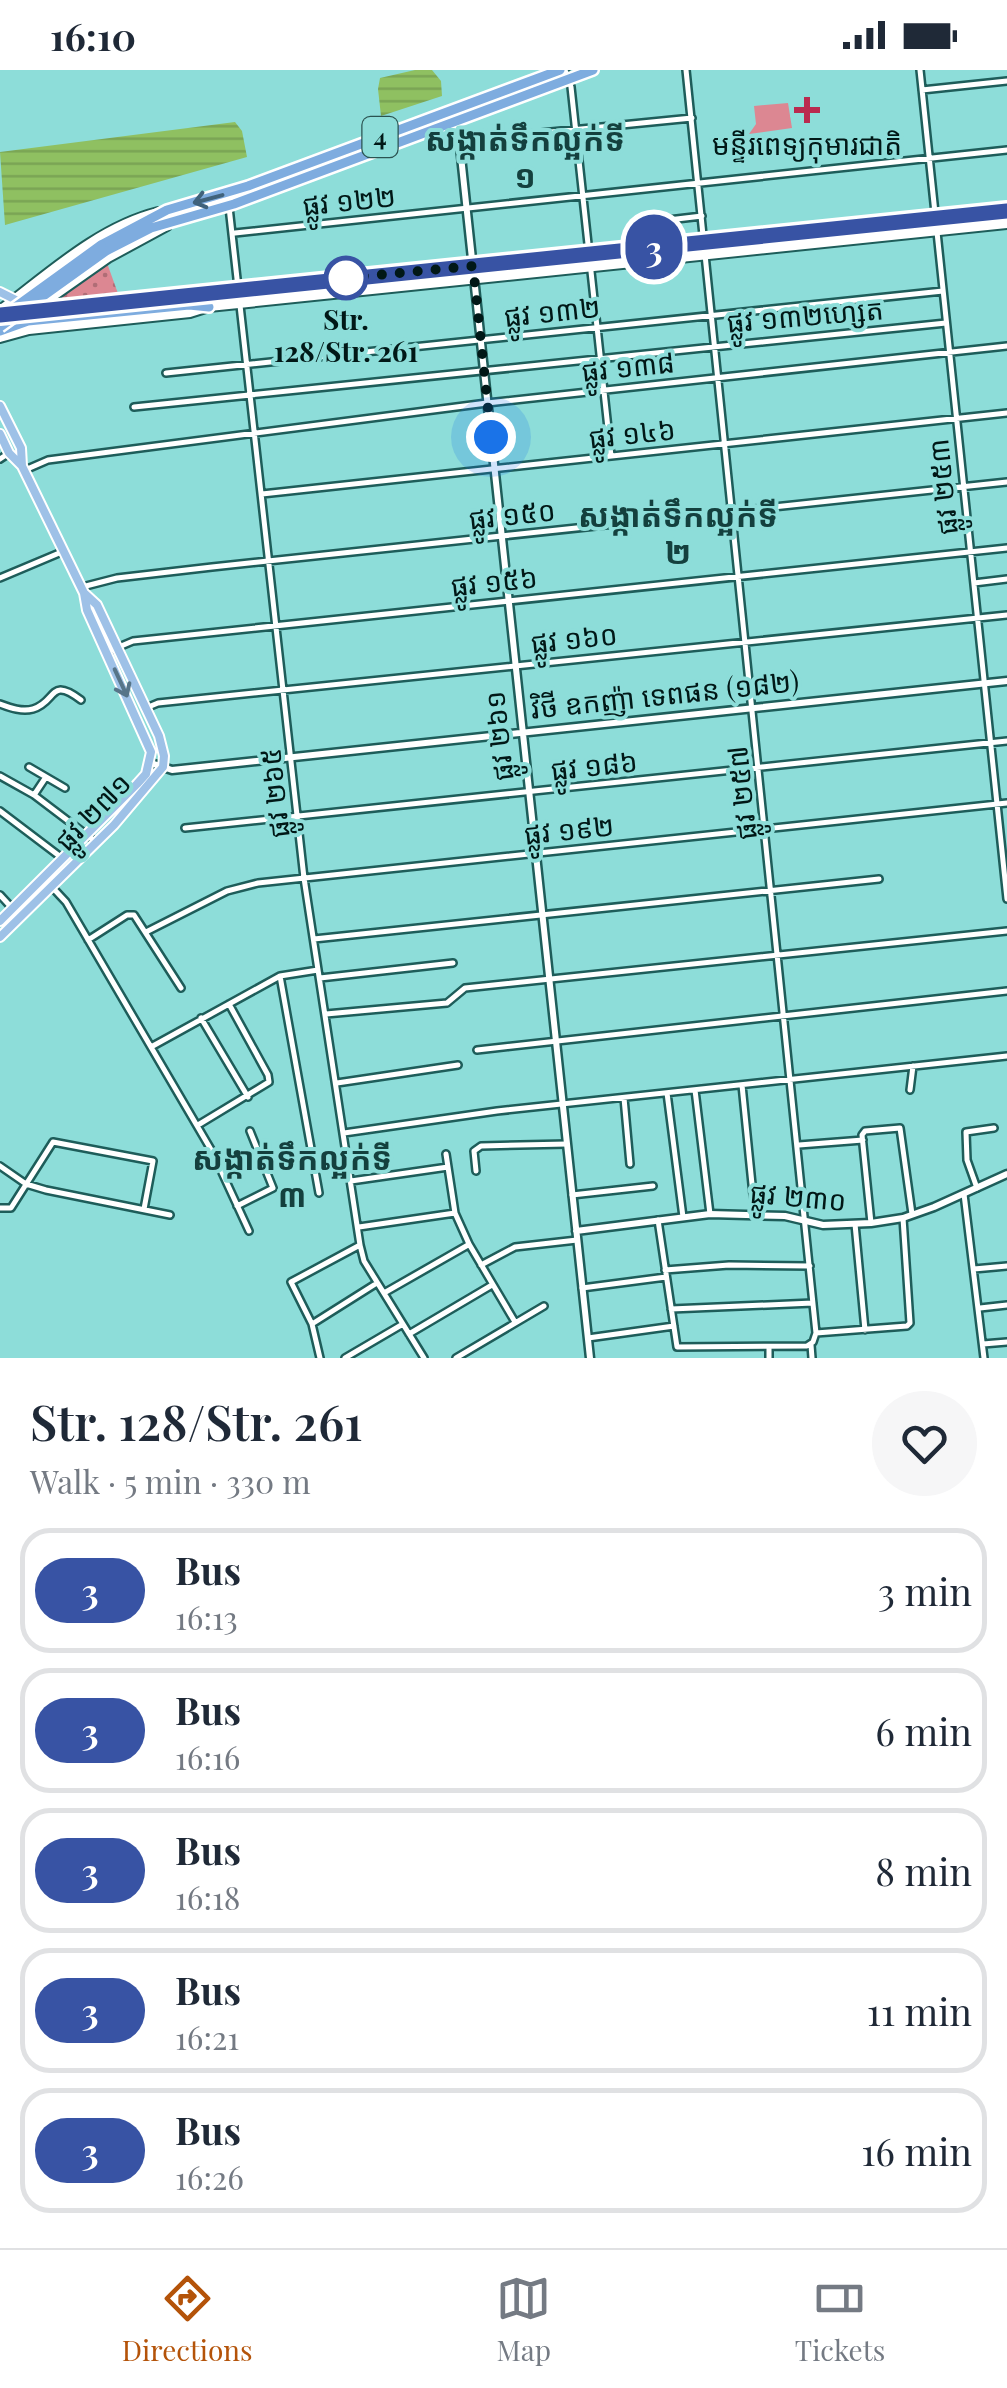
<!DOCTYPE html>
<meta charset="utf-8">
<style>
:root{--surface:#fff;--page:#f6f6f7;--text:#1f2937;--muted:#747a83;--line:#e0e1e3;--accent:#b45309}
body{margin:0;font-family:"Playfair Display","Noto Sans Khmer",serif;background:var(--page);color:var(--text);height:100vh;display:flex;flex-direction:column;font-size:38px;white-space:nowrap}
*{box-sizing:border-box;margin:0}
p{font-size:32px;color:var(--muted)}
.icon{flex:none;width:55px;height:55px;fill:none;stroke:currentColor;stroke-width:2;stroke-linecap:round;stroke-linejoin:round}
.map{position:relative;height:1288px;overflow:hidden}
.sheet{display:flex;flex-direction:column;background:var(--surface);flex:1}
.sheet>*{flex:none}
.badge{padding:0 20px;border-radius:32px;font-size:35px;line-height:65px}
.you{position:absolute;width:50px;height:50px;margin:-25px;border:8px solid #fff;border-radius:50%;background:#1a73e8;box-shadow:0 0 0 15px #1a73e833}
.map>.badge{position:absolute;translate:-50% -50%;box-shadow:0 0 0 5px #fff}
.round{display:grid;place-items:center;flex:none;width:105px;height:105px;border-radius:52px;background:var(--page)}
.headline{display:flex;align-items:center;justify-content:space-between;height:170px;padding:0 30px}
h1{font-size:48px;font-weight:600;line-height:75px}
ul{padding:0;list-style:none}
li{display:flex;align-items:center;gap:30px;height:125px;margin:0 20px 15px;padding:0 10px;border:5px solid var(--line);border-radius:30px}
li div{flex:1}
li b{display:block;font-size:38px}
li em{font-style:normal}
li .badge{min-width:110px;font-weight:700;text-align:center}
.status{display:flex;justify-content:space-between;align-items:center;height:70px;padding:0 50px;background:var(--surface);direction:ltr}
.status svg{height:28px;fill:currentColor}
.menu{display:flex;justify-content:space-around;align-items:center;height:140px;border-top:2px solid var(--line);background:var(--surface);font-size:28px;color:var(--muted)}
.menu a{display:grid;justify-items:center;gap:5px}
.menu .on{color:var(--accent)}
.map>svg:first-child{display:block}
</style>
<div class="status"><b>16:10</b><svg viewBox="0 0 49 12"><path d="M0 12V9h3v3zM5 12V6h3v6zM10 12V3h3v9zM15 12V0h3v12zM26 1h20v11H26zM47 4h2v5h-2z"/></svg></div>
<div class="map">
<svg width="1007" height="1288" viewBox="0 0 1007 1288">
<defs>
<pattern id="park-dots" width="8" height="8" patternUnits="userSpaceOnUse" patternTransform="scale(2.5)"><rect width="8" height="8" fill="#dc8792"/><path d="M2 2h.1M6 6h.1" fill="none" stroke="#b06d76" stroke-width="1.8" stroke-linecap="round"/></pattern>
<pattern id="water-rules" width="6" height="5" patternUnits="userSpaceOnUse" patternTransform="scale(2.5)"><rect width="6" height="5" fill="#8fc061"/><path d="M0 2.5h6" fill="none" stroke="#7aa454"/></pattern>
</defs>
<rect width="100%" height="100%" fill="#8dddd9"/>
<path fill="#dc8792" d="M788,33L792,58L749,64L756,54L754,36Z"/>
<path fill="url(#park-dots)" d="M107,193L120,229L52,234L51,231Z"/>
<path fill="url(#water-rules)" d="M415,0H432L441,11L442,26L381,46L378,19L380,8Z
M235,52L242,61L247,87L5,155L0,82Z"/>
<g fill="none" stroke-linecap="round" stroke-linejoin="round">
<g stroke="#1e5d5a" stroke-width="10">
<path id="minor" d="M565,0L571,17L611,386
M686,0L816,1263
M920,0L1007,829
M922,20L1007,11
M459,71L692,48
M229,137L304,808L360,1175L364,1191L424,1288
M643,153L702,146
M235,163L1007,80
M166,303L943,221
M134,337L946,253
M0,389L9,383
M25,400L48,390L487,333L1007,276
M262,424L1007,343
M0,508L64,481
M974,513L1007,509
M82,517L117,508L212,497L1007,412
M107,582L133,571L1007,478
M0,634C11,638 22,642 33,639C57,632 49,606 81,630
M146,638L158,633L1007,545
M29,697L65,718
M0,706L34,725L96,772
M34,725L46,707
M0,741L62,788
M185,758L1007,671
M52,817L66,832L213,1083L249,1161
M0,825L12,838
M146,862L227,821L258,813L1007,733
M314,869L879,809
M88,870L127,845H134L181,918
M280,906L319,1123
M320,908L453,893
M326,944L447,933L465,918L1007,861
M201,948L248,1027
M151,977L280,906L318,900
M477,980L1007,921
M337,1013L458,995
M742,1015L755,1144
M695,1020L710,1144
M910,1020L913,996
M667,1023L683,1147
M624,1028L630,1094
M198,1055L269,1012L268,1005L229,934
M344,1063L497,1041L1007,986
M799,1075L863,1070
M446,1084L455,1143L469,1174L515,1252
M0,1096L26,1114L46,1120L170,1145
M476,1101L474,1081L481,1076L567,1074
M351,1111L448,1097
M977,1118L967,1090L966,1062L994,1058
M964,1124L984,1288
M572,1125L653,1116
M237,1136L273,1118L250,1061
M0,1138H11L53,1072L153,1091L144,1139
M658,1150L677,1277L807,1276L813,1272L816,1263
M871,1153L862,1065L865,1061L900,1058L912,1144
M855,1154L865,1260
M359,1157L455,1143
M481,1195L515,1177L577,1170
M974,1199L1007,1196
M665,1200L729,1195L810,1196
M582,1218L666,1207
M384,1223L468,1175
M980,1238L1007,1235
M671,1239L813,1233
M312,1254L377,1213
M816,1263L907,1256L910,1253L903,1148
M409,1264L492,1215
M588,1268L674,1256
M983,1274L1007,1272
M811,1275L812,1288
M769,1277V1288
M320,1288L312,1254L291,1212L360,1175
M345,1288L403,1254
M456,1288L544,1236"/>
</g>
<g stroke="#1e5d5a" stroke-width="11">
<path id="tertiary" d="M451,41L458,58L463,105L590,1288
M151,693L172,700L1007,611
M576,1161L710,1144L785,1146L823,1155L871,1153L903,1148L934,1137L1007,1104"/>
</g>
<g stroke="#1e5d5a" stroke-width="12">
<path id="secondary" d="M53,239L48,234L51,228L108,188L167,156
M0,240C48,204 98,157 158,142
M34,240L1007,141
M0,268L29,260L190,243L209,237L1007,154"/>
</g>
<g stroke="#fff" stroke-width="12">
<path id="primary" d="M0,222L36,240
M0,336L21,378L22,396L84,523L87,540L151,682L146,704L137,714L0,851
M0,364L9,383L22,396
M0,867L114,755L163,697L164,686L159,666L97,535L84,523"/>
</g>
<g stroke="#fff" stroke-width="14">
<path id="trunk" d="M101,175L167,140L248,116L560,0
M106,181L151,158L234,134L593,0
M0,261L28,251L189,235L209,237"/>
</g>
<use href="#minor" stroke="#fff" stroke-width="5"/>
<use href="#tertiary" stroke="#fff" stroke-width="6"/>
<use href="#secondary" stroke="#fff" stroke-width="8"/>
<use href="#primary" stroke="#9ec1e7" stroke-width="8"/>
<use href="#trunk" stroke="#7eacdf" stroke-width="9"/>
<g stroke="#fff" stroke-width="14" stroke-linecap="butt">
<path id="trunk-bridge" d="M0,248L101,175
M0,257L106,181"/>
</g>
<use href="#trunk-bridge" stroke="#7eacdf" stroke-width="9"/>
</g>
<defs><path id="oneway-shaft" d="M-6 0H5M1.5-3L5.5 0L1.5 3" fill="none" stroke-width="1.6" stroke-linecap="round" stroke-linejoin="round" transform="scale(2.5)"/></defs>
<use stroke="#40627b" href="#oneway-shaft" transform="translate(208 129) rotate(165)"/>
<use stroke="#577589" href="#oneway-shaft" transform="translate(121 613) rotate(65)"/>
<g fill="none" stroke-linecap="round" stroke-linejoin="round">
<g stroke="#fff" stroke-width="22">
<path id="line" d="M0,245L1007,141"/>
</g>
<use href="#line" stroke="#3853a4" stroke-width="15"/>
<path stroke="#011817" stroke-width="10" stroke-dasharray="0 18" d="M346,208L473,196L491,367"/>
</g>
<path fill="#ba2a4f" stroke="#8dddd9" stroke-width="4" d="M802 25h10v10h10v10h-10v10h-10v-10h-10v-10h10z"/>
<circle fill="#fff" stroke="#3853a4" stroke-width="5" cx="346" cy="208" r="20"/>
<g text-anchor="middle" stroke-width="8" stroke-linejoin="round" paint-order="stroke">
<rect fill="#8dddd9" stroke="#2b5351" stroke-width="2.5" x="362.5" y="47" width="35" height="40" rx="8"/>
<g font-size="25" font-weight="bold" fill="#011817">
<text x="380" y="76">4</text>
</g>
<g font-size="28" fill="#011817" stroke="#8dddd9">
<text x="807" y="85">មន្ទីរពេទ្យកុមារជាតិ</text>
</g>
<g font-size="28" fill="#011817" stroke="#8dddd9">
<text transform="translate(349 131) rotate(-6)" y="10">ផ្លូវ ១២២</text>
<text transform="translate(552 242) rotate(-6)" y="10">ផ្លូវ ១៣២</text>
<text transform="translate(805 246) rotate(-5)" y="10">ផ្លូវ ១៣២ហ្សេត</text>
<text transform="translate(628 297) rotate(-6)" y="10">ផ្លូវ ១៣៨</text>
<text transform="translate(632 364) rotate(-6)" y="10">ផ្លូវ ១៤៦</text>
<text transform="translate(943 417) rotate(-96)" y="10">ផ្លូវ ២៥៣</text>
<text transform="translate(512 445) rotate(-6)" y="10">ផ្លូវ ១៥០</text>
<text transform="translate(494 512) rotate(-6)" y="10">ផ្លូវ ១៥៦</text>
<text transform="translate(574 569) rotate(-6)" y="10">ផ្លូវ ១៦០</text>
<text transform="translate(665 625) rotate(-6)" y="10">វិថី ឧកញ៉ា ទេពផន (១៨២)</text>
<text transform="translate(499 666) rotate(-96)" y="10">ផ្លូវ ២៦១</text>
<text transform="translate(594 696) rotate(-6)" y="10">ផ្លូវ ១៨៦</text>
<text transform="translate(275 723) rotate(-96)" y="10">ផ្លូវ ២៦៥</text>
<text transform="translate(742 723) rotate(-96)" y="10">ផ្លូវ ២៥៧</text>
<text transform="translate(93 742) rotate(-46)" y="10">ផ្លូវ ២៧១</text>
<text transform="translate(569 760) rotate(-6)" y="10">ផ្លូវ ១៩២</text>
<text transform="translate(798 1127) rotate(5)" y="10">ផ្លូវ ២៣០</text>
</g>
<g font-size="28" font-weight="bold" fill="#011817" stroke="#8dddd9">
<text x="346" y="260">Str.<tspan x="346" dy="32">128/Str. 261</tspan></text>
</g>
<g font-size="32" font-weight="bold" fill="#14403e" stroke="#8dddd9">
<text x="525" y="81">សង្កាត់ទឹកល្អក់ទី<tspan x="525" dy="37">១</tspan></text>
<text x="678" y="457">សង្កាត់ទឹកល្អក់ទី<tspan x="678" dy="37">២</tspan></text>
<text x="292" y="1100">សង្កាត់ទឹកល្អក់ទី<tspan x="292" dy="37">៣</tspan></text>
</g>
</g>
</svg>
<div class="you" style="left:491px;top:367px"></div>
<b class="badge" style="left:654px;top:177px;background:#3853a4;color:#fff">3</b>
</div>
<section class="sheet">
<div class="headline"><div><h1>Str. 128/Str. 261</h1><p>Walk · 5 min · 330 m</p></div><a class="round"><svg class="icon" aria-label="heart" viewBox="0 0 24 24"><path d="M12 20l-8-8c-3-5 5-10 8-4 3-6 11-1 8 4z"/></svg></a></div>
<ul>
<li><span class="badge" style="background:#3853a4;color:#fff">3</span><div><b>Bus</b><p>16:13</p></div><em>3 min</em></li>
<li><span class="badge" style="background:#3853a4;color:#fff">3</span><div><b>Bus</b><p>16:16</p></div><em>6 min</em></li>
<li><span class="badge" style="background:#3853a4;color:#fff">3</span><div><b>Bus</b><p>16:18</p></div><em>8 min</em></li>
<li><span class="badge" style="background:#3853a4;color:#fff">3</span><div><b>Bus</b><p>16:21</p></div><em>11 min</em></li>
<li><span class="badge" style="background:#3853a4;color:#fff">3</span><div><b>Bus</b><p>16:26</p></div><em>16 min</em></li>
</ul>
</section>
<nav class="menu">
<a class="on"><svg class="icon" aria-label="directions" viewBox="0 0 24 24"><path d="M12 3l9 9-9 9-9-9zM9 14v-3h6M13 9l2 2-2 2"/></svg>Directions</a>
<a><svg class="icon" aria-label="map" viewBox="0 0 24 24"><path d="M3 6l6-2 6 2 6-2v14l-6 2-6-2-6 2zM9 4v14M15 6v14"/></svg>Map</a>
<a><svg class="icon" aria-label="tickets" viewBox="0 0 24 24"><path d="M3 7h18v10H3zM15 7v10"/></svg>Tickets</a>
</nav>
